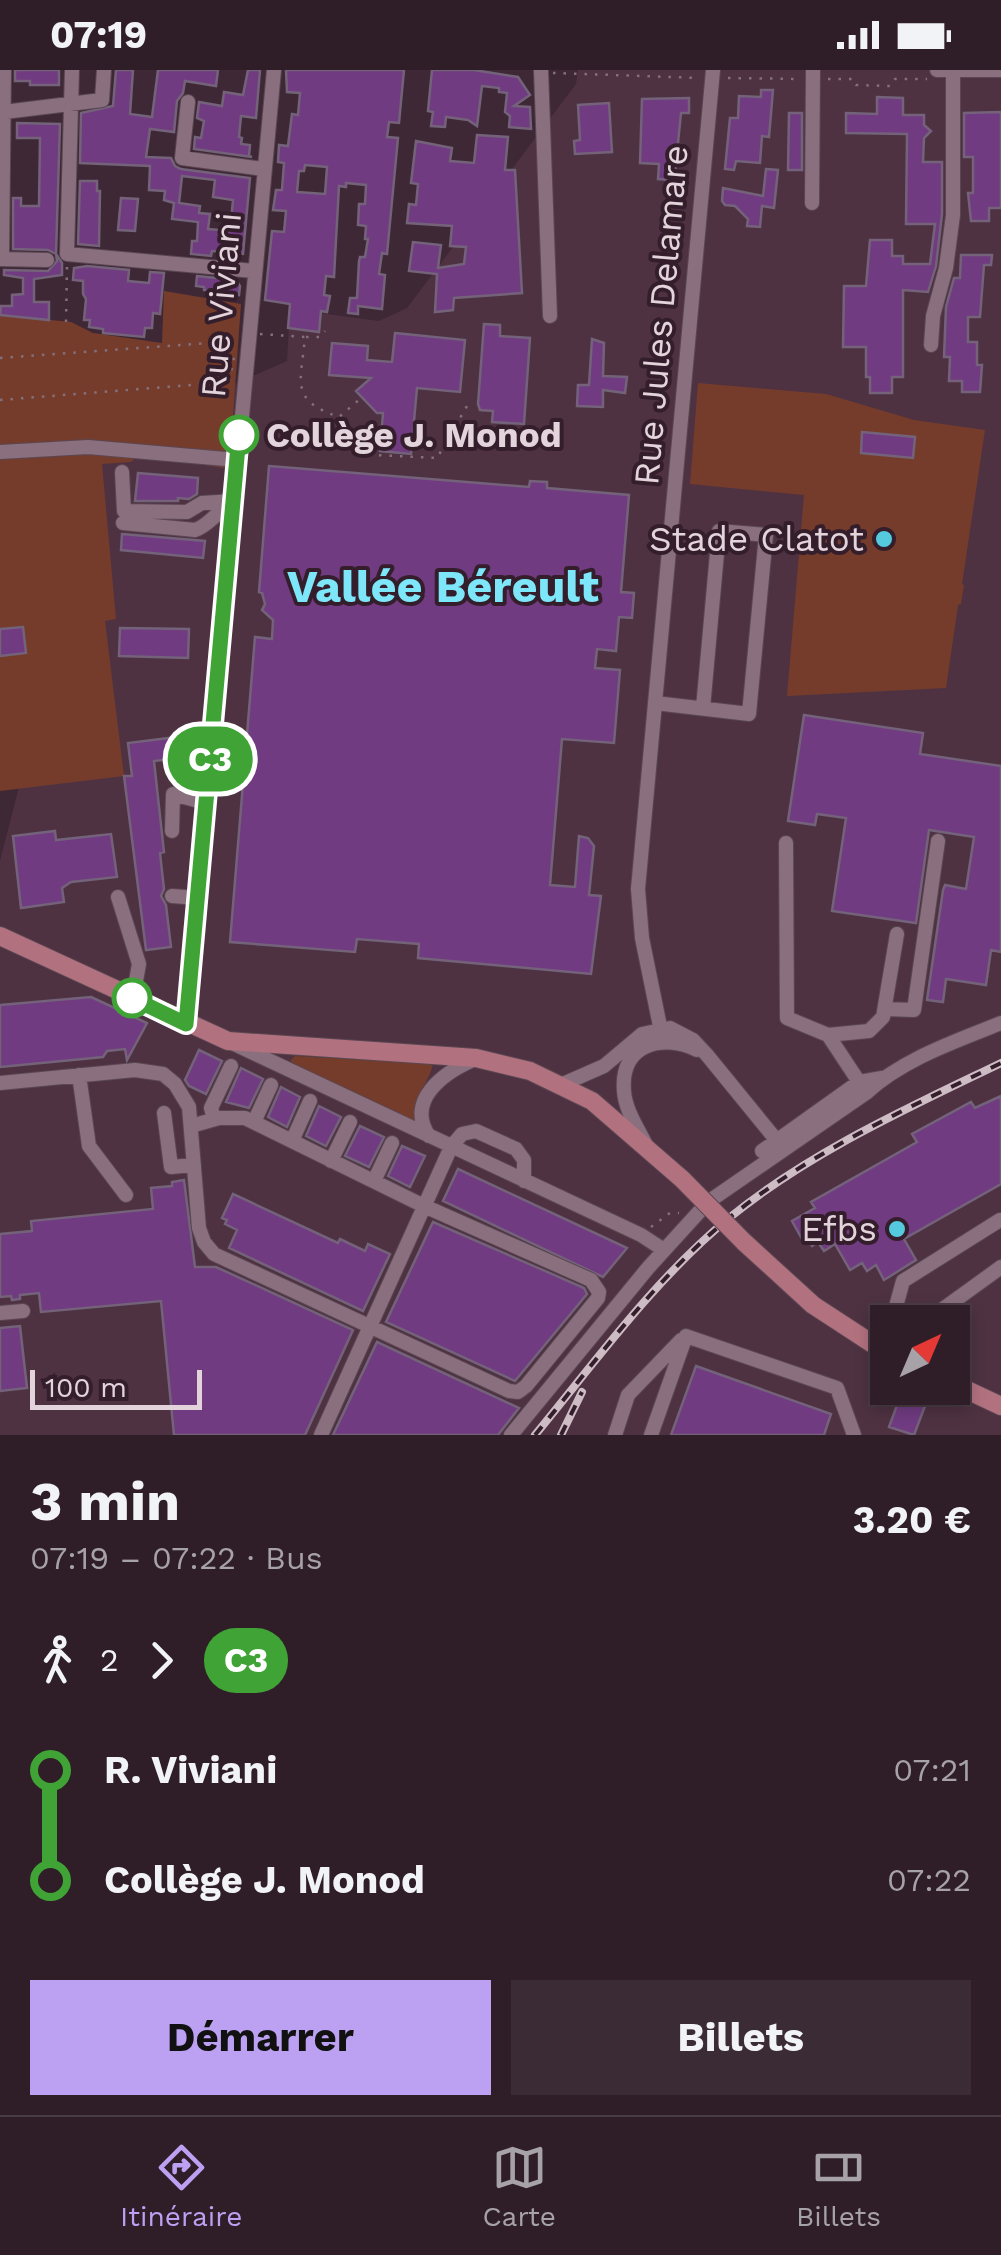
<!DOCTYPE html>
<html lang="fr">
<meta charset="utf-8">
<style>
:root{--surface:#2f1e28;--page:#3b2b34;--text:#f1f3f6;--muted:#a7a2a8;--line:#4a3c45;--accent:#bca0f2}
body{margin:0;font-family:"Work Sans",sans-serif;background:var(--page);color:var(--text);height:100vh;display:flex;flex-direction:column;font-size:38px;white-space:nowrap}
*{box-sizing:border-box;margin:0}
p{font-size:32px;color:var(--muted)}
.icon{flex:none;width:55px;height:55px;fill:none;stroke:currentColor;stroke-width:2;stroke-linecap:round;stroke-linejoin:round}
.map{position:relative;height:1365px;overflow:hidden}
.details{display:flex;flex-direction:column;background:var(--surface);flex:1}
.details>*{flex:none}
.badge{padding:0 20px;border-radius:32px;font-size:35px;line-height:65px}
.needle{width:65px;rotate:44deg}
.buttons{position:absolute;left:870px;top:1235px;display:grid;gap:20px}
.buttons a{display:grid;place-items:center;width:100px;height:100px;border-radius:0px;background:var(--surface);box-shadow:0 5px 15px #0003,0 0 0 2px var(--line);font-size:50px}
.scale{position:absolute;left:30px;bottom:25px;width:172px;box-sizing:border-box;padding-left:10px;border:5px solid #e3d3db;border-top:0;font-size:28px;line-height:35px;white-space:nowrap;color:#e3d3db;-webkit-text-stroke:8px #341e2b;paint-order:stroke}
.map>.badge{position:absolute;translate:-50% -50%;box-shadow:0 0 0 5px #fff}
.legs{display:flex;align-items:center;gap:15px;height:110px;padding:0 30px;font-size:32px}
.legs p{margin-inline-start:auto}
.overview{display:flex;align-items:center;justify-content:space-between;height:170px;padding:0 30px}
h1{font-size:55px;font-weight:700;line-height:75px}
.button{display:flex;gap:20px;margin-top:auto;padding:20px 30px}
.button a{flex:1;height:115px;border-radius:0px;background:var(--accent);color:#111;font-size:40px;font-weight:700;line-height:115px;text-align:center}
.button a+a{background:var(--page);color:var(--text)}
ul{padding:0 30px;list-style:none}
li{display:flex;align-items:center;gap:35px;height:110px;font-size:38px}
li i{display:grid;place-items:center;width:15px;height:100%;margin:0 12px;background:currentColor}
li i::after{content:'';width:25px;height:25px;margin:-12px;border:8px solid;border-radius:50%;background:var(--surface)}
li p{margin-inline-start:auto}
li:first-child i{background:linear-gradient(#0000 50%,currentColor 0)}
li:last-child i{background:linear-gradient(currentColor 50%,#0000 0)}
.status{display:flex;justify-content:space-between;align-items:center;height:70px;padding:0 50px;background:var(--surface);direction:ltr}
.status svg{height:28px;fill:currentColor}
.tab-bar{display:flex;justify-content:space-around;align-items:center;height:140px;border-top:2px solid var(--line);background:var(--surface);font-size:28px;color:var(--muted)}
.tab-bar a{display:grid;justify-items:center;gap:5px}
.tab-bar .current{color:var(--accent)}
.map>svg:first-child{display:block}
</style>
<div class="status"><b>07:19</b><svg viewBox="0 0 49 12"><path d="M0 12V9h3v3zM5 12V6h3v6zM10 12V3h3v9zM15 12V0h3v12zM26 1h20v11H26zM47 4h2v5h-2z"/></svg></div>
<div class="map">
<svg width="1001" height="1365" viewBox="0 0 1001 1365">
<rect width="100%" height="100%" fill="#3f2835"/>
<path fill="#4e3242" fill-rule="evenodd" d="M578,0H1001V1365H0V791L108,369L287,291L290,239L379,251L407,238L576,14ZM888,1252H952V1318H888Z"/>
<path fill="#763c2b" d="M164,221L241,234L229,399L140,384L131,392L102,394L116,549L105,551L124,706L0,721V245L71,252L93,263L162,273Z
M698,313L826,324L914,350L985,360L962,514L964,515L961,534L958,535L946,618L787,626L804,425L690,414Z
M295,986L433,994C426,1022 406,1028 423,1062L336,1020L290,991Z"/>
<path fill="#703b81" stroke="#736279" stroke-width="2.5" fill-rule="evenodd" d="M15,0H59V15H30V11H15Z
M116,0H133L130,44L152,47L158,0H218L216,16L185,11L183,23L177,31L174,62L150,59L146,87L171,88L175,96L181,99L250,108L243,184L212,181L211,186L191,184L192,171H197L198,152L172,149L174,133L164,130L165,121L149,120L150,96L80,93L81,43L113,36ZM182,106L215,110L213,127L233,130L230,161L208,159L210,144L199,143L200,136L179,133Z
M248,0H260L256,48L241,46L239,67L242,68L241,74L250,75L249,86L252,87L194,79L195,67L201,68L204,51L197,48L199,32L222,36L224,22L243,25Z
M286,0H404L399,53L389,52L387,67L398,68L387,184L382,183L379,204L385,205L382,239L358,236V244L348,243L350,228H357L359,191L360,187H365L368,169H365L366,156L358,155L359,134H365L366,115L346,113V117L339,116L334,207L326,206L324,225L330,226L327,242L321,241L319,262L288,258L290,234L265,230L272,161L284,162L286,141L273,140L276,120H282L284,93L278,92L279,75L288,76L292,44L298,45L300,23L287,22ZM305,95L327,97L325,124L297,122L299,101H304Z
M432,0H474L518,7L530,25L514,36L530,37L531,59L509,57L510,46L505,42L507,23L499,22V18L482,16L477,56L468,50L446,47L445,57L431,56L433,42L428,41Z
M761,20H773L769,67L762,66L760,93L736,91L734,100L725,99L730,48H738L739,26L761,27Z
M877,27L903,28V45H924V55L931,61L924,68L923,92H942V144L936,196L928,222L903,220V307H892V323H870V307H866V277H843L844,216H866L870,170H892V186H903V194H930L935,154H906L907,64L846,63V43L877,44Z
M689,28V43H681L675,103H672L671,110L658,109L659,94L640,93L642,29Z
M609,33L612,82L575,84L574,71L580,70L578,35Z
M1001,42V138H989V151H971L968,123H973V87H964V43Z
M789,43H802V100H788Z
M17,53L60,54L56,184L62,193V205L34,209V232H49V250L0,245L1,236H12V225L23,224V208L4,205V200L48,201L57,191L56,184L48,180L13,179V128H21V136H39L40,68H17Z
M477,65L508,67L505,100H515L522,223L454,228L453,240L435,242L437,204L409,201L413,172L441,175L438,198L464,194L466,177L450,176L452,156L407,153L409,134L416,135L418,114L411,113L416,71L452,78L450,91L474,93Z
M766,99L778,100L774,138L762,136L760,157L747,156L748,149L735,136L725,135L722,131L723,118L763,126Z
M80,111H97V121H100L99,176L78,174Z
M121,128L138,129L135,161L118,160Z
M961,185H992L991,195H984L980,247H968V272H977V295H982L980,322H962V311H949L950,287H944L946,237L954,208H960Z
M87,196L129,200L128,211L149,213L150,202L164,203L160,244L153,243L152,258H145L144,267L103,263V259L89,257L90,250H84L86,229L83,224V211L73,210L74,198Z
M197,206L236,210L240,216L239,225L204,220V217L196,216Z
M484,254L500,255V266L530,268L524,354L492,352L493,341L480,340L478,334Z
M395,263L465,270L460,322L417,318L411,384L380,381L383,343H377L356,321L371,308L329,305L332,273L368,276L367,290L392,292Z
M592,269L604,273L603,306L627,307L625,323L603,320V337L577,336L578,315H589Z
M862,362L915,367L913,388L861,383Z
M269,396L529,417L530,411L547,412V418L629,425L621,522L634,523L632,548L619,547L616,581L597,579L595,598L620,600L614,673L562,669L550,815L575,817L579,766L588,768L594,776L589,825L601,826L591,904L418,888L419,874L357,869L355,882L230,872L255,567L272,569L273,550L262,540L265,534L262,523L259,522Z
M138,403L198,408L197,424L189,429L178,428V431H135Z
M122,464L205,471L203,488L121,480Z
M23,557L26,583L0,586V559Z
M120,558L189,559L188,588L119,586Z
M804,645L923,663L920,684L1001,696V882L991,880L986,915L946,909L943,932L927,930L943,820L945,815L966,819L974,767L929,760L916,853L832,841L846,748L817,744L815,755L788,751Z
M177,667L180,688L154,691L164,782L160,783L164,819L161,826L166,835L171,877L146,880L124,706H132L128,673Z
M55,761L56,770L111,764L117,807L71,812L62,818L64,832L21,838L13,766Z
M91,927L147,953L127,990L125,979L107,981L103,987L0,997V935Z
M199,980L222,991L206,1024L189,1016L185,1010Z
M241,998L263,1009L249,1038L226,1032Z
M281,1017L300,1027L287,1057L268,1047Z
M1001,1026V1114L904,1169L916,1190L884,1210L876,1195L867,1201L862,1193L850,1200L835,1174L824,1181L818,1172L812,1176L807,1166L802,1169L792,1151L815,1138L811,1132L917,1072L912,1064L971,1032L975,1038Z
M319,1036L341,1047L326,1076L306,1066Z
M360,1056L384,1067L369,1097L345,1086Z
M402,1076L425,1086L410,1117L388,1106Z
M458,1099L627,1178L603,1207L443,1131Z
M184,1110L195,1197H216L353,1260L305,1365H174L161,1231L41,1242L39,1223L20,1225V1229L12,1230L11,1226L0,1227V1164L32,1161L31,1151L153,1139L151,1118L172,1116V1112Z
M233,1124L338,1173L340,1169L365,1181L368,1174L390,1184L363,1241L229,1178L237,1160L225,1154L227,1150L222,1148Z
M433,1152L584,1218L587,1224L515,1311L386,1252Z
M20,1256L27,1318L0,1321V1258Z
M377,1272L519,1338L498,1365H333Z
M696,1296L831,1344L824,1365H671Z
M900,1327L925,1336L914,1365L889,1357Z"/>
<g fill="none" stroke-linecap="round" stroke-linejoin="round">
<g stroke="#5a4752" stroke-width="16">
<path id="minor" d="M72,0L67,184L254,201
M541,0L550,246
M937,0H1001
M188,32L182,88L263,99
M4,42L102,30L104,0
M812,133L813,0
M0,189L47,190
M2,189L4,0
M931,275L933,246L946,198L953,145V0
M0,382L88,377L237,390
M122,402L124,441L187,442L202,433L233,431
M123,453L195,460C209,456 216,441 232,435
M655,633L749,644L766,465L719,461L703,638
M172,761L173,724L206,733
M786,773L787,948L828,965L863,1018
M172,826L198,828
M118,827L139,894L133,928
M885,939L914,940L938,771
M186,953L274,0
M828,965L869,961L883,947L897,864
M663,971L642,868L638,819L713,0
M232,973L641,1165L664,1180
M79,1005L89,1076L126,1125
M0,1013L135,1000L163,1004L175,1014L189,1037L199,1158L204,1172L214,1184L509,1321L518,1322L526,1316L598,1228L599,1222L591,1210L424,1136L245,1048H219L191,1056
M563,1014L604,996L642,964L670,958L693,970L707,985L782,1077
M164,1043L171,1097L194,1095
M214,1049L211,1038L231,996
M254,1052L271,1015
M429,1066C405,1031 443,1003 473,990
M292,1071L310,1031
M645,1073C637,1057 625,1039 624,1021C620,974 662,963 697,980
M762,1081L859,1012L882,1008
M331,1091L350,1052
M374,1111L392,1073
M0,1243L23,1241
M897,1252L895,1240L903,1211L1000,1150
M925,1252L1001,1197
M321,1365L451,1077L462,1064L476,1061L516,1079L524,1090V1111
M511,1365L648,1198L708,1132L866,1023C903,989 954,972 1001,953
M615,1365L628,1325L681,1270
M651,1365L686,1266L837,1318L854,1365"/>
</g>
<g stroke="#5a4752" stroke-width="20">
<path id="major" d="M0,866L228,971L476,988L530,1001L592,1031L682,1109
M744,1172L813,1235L888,1284
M952,1313L1001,1336"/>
</g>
<path stroke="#84707b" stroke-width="2.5" stroke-dasharray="2.5 8" stroke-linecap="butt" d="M553,3L700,8
M728,8L800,9
M828,9H853L856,15L890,16L895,9H927
M66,252L67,196
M260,264L305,267C301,313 289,330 339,347L360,329
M306,267H320L325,261
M0,288L236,271
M0,330L229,312L234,287
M340,348L355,384L437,388L467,336
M651,1157L670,1143H679"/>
<use href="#minor" stroke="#8a6f7e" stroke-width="14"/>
<use href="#major" stroke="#b2717f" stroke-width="18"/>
<g stroke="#cdbcc4" stroke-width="8">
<path id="rail" d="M535,1365C596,1291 654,1210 729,1148C810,1082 908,1038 1001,993
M561,1365L582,1322"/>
</g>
<use href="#rail" stroke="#341e2b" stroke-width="4" stroke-dasharray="11" stroke-linecap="butt"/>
<g stroke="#5a4752" stroke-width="20" stroke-linecap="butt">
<path id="major-bridge" d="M682,1109L744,1172"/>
</g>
<use href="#major-bridge" stroke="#b2717f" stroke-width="18"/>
</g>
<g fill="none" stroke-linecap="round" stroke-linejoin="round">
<g stroke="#fff" stroke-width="22">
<path id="line-1" d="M132,928L186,954L239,365"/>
</g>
<use href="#line-1" stroke="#3fa435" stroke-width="15"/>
</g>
<g fill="#fff" stroke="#3fa435" stroke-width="5">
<circle cx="239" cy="365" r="18"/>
<circle cx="132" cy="928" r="18"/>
</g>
<g fill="#55cade" stroke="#341e2b" stroke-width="4">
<circle cx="884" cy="469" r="10"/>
<circle cx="897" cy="1159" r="10"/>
</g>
<g text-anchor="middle" stroke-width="8" stroke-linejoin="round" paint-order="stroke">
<g font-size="35" fill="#e3d3db" stroke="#341e2b">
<text transform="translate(221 235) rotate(-85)" y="12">Rue Viviani</text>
<text transform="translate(661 245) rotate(-85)" y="12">Rue Jules Delamare</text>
</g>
<g font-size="35" font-weight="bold" fill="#e3d3db" stroke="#341e2b" text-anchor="start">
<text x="266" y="377">Collège J. Monod</text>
</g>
<g font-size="35" fill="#e3d3db" stroke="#341e2b" text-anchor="end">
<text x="864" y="481">Stade Clatot</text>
<text x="877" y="1171">Efbs</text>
</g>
<g font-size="45" font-weight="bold" fill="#7ee6f9" stroke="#341e2b">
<text x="443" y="532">Vallée Béreult</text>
</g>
</g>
</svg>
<div class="buttons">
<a><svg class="needle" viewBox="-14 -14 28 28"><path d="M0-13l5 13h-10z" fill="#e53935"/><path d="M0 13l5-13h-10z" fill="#a7a2a8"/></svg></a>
</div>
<div class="scale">100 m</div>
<b class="badge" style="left:210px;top:689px;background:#3fa435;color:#fff">C3</b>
</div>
<section class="details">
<div class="overview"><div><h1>3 min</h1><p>07:19 – 07:22 · Bus</p></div><b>3.20 €</b></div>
<div class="legs"><svg class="icon" aria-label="walk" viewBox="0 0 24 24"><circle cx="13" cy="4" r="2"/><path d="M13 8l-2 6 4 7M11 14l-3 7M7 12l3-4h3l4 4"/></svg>2<svg class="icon" aria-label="forward" viewBox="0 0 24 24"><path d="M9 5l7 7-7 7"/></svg><b class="badge" style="background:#3fa435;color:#fff">C3</b></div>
<ul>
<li><i style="color:#3fa435"></i><b>R. Viviani</b><p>07:21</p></li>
<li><i style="color:#3fa435"></i><b>Collège J. Monod</b><p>07:22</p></li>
</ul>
<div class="button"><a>Démarrer</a><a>Billets</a></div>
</section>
<nav class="tab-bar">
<a class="current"><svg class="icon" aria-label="directions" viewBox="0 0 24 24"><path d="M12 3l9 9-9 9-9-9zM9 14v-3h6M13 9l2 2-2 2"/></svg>Itinéraire</a>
<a><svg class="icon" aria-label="map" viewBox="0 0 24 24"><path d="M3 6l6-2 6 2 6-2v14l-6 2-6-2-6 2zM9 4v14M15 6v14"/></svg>Carte</a>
<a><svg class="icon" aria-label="tickets" viewBox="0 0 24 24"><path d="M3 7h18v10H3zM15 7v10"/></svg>Billets</a>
</nav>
